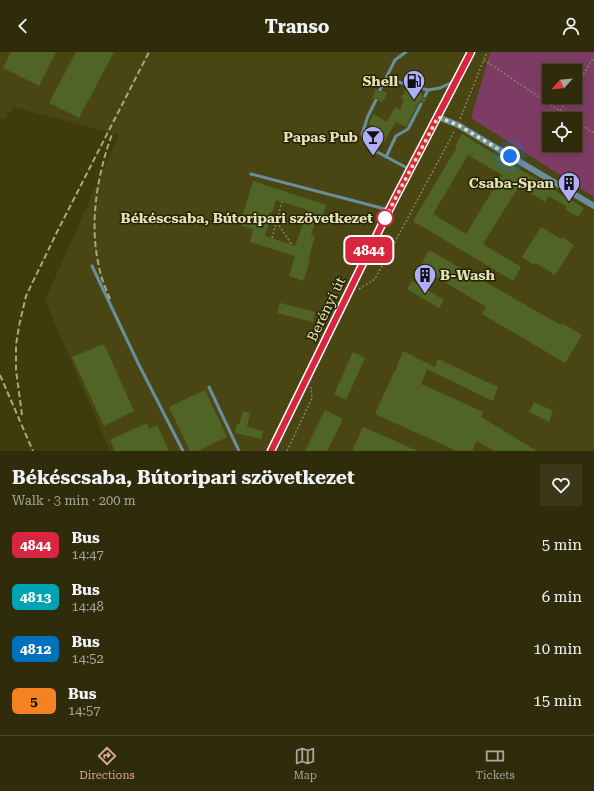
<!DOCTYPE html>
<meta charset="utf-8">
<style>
:root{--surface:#2e2c0a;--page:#3a3818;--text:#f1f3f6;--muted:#a7a79c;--line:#49482b;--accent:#d6ab8b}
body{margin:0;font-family:"Roboto Serif",serif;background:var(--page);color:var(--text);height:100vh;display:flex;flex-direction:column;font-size:15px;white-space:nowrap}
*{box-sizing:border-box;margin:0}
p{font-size:13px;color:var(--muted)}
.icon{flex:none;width:22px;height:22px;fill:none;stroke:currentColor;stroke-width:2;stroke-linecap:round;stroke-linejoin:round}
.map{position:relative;height:399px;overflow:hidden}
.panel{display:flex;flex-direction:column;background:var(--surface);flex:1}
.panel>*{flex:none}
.badge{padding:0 8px;border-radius:6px;font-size:14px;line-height:26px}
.needle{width:26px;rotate:243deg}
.fabs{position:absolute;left:542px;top:12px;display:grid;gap:8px}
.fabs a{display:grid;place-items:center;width:40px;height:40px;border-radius:0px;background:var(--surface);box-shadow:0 2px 6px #0003,0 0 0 1px var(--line);font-size:20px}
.you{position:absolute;width:20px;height:20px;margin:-10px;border:3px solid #fff;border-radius:50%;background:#1a73e8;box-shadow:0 0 0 6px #1a73e833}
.map>.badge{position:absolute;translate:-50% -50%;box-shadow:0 0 0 2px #fff}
.round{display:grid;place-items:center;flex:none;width:42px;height:42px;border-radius:0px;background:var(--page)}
.head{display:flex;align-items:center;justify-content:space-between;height:68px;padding:0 12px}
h1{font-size:19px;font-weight:700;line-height:30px}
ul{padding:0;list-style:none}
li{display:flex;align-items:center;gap:12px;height:52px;padding:0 12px}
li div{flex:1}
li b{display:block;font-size:15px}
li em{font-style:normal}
li .badge{min-width:44px;font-weight:700;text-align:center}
header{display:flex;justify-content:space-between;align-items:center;height:52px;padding:0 12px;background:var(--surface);font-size:18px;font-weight:700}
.tabs{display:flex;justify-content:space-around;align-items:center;height:56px;border-top:1px solid var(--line);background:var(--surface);font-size:11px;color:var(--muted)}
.tabs a{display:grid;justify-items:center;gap:2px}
.tabs .active{color:var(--accent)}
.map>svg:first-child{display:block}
</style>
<header><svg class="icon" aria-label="back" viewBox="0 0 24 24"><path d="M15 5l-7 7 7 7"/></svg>Transo<svg class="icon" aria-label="person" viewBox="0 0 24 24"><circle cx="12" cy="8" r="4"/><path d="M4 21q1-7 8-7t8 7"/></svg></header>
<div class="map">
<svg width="594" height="399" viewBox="0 0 594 399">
<rect width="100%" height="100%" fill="#3e3b0d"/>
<path fill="#4a4613" d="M0,0H490L471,66L594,145V399H110L45,248L119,83L14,55L4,68L0,66Z"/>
<path fill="#7d3c63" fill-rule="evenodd" d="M490,0H594V145L471,66ZM549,19H575V45H549ZM549,67H575V93H549Z"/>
<path fill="#506525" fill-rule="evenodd" d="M11,0H56L39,34L3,16Z
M76,0H114L79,66L49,51Z
M407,35L422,42L423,46L426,47L424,51L421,49L419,50L406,75L396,70L382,93L373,88L379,78L369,72L370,69L373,62L387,70L395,55L400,58L404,47L401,46Z
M376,36L379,41L383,39L387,41L382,51L379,49L377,45L373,47L372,46Z
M462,82L584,156L578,165L565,157L567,155L549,144L545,150L519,134L483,192L521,215L513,229L413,169L457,95L455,94ZM468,103L502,123L466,182L433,162Z
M253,129L326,153L320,171L315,170L311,183L315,184L308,208L310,209L303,229L289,224L295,204L250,190L253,177L240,173ZM276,148L308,158L295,194L265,184L269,172L267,171L270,160L272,161Z
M541,175L561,187L562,185L574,193L555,223L536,211L534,213L522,205Z
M429,198L561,273L562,271L582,283L565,311L482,262L486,255L420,215Z
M412,229L444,248L439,256L407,237Z
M280,251L315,260L313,270L277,261Z
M104,292L134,359L104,374L72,305Z
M403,299L435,315L438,307L498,335L493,349L427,317L421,332L483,360L481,365L537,399H494L477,389L472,399H457L375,362L394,320H395Z
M353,300L365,306L346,348L334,342Z
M205,338L227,385L198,399H190L169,355Z
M534,350L553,359L549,370L529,360Z
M325,358L343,367L327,399H305Z
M243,359L250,361L247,375L263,379L261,387L235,381L237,372L239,373Z
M147,371L149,377L157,373L169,399H115L110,388Z
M363,375L418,399H352Z"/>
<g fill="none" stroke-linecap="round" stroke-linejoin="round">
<path stroke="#88855a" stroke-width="1.5" stroke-dasharray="2 2" stroke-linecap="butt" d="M484,8L572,67
M575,36L594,5
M560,59L569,45
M460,67L487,0
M575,69L594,81
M267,166L284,172L298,167L304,168
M277,170L292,193
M272,186L282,150
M359,237L375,227L455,78
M287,399L312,346L311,335"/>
<path stroke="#698e9e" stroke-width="3" d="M383,33L395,29L428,38
M380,38L395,8L406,0
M425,44L428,38L440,36L453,30
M376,48L368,64L362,82L368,95L409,117
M386,105L396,84L408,77L421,52
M251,122L389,158
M92,214L138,311L183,399
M209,335L239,399"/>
<path stroke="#698e9e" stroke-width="6" d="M438,65L458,73L594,154"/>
<path stroke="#80bed7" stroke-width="8" d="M271,399L389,158L471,0"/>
<path stroke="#aaa87e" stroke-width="2" stroke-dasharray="6 3" stroke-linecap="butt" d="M110,247C106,237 101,226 99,215C89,171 97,124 112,82
M0,323L33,399
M22,363L16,318V293L19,274L26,244L58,178L149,0"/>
</g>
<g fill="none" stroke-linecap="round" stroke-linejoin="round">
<g stroke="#fff" stroke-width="9">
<path id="line" d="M271,399L389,158L471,0"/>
</g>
<use href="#line" stroke="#d7263d" stroke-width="6"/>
<path stroke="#e3e1b9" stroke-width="4" stroke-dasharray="0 7.2" d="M385,166L382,172L438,65L458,73L510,104"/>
</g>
<defs>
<g id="fuel-pin" transform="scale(1.15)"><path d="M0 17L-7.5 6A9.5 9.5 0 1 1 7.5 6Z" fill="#b0aefa" stroke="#242200"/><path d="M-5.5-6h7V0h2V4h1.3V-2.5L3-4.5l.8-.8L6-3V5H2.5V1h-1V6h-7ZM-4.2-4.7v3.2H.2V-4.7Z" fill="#111"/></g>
<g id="bar-pin" transform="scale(1.15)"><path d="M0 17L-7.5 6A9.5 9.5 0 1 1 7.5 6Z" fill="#b0aefa" stroke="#242200"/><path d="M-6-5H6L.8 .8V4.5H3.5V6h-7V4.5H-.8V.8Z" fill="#111"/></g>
<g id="building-pin" transform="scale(1.15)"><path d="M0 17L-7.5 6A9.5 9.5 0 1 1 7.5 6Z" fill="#b0aefa" stroke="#242200"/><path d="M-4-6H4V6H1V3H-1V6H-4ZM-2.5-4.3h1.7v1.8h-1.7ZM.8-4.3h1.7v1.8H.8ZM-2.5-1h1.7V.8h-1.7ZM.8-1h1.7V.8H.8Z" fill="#111"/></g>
</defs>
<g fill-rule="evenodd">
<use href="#fuel-pin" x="414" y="29"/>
<use href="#bar-pin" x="373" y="85"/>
<use href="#building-pin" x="569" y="131"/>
<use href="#building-pin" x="425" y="223"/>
</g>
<circle fill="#fff" stroke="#d7263d" stroke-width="2" cx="385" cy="166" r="8"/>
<g text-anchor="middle" stroke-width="3" stroke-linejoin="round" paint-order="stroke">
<g font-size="14" font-weight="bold" fill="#e3e1b9" stroke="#242200" text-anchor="end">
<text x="398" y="34">Shell</text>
<text x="358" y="90">Papas Pub</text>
<text x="554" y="136">Csaba-Span</text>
<text x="440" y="228" text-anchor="start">B-Wash</text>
</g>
<g font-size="14" font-weight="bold" fill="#e3e1b9" stroke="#242200" text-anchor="end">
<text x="373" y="171">Békéscsaba, Bútoripari szövetkezet</text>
</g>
<g font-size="14" fill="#e3e1b9" stroke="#242200">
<text transform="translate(326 257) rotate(-64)" y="5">Berényi út</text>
</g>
</g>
</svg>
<div class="fabs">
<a><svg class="needle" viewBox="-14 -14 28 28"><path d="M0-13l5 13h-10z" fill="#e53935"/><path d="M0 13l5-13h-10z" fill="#a7a79c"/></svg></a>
<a><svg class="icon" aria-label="locate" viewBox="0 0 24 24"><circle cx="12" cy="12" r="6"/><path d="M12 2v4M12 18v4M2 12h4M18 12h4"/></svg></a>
</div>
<div class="you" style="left:510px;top:104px"></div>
<b class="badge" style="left:369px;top:198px;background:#d7263d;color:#fff">4844</b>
</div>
<section class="panel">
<div class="head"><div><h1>Békéscsaba, Bútoripari szövetkezet</h1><p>Walk · 3 min · 200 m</p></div><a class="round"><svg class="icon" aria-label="heart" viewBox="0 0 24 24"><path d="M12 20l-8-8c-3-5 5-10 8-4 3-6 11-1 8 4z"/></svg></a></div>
<ul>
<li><span class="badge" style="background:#d7263d;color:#fff">4844</span><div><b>Bus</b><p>14:47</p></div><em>5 min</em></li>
<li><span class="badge" style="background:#00a3b4;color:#fff">4813</span><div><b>Bus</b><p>14:48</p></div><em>6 min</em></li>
<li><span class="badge" style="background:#0072bc;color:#fff">4812</span><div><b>Bus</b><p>14:52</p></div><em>10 min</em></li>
<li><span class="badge" style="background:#f58220;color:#111">5</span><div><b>Bus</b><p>14:57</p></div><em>15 min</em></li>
</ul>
</section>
<nav class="tabs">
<a class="active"><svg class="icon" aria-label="directions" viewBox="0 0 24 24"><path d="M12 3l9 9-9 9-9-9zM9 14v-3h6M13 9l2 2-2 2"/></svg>Directions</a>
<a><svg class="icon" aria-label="map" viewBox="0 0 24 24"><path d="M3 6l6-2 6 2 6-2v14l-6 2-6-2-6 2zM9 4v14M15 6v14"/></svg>Map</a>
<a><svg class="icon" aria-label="tickets" viewBox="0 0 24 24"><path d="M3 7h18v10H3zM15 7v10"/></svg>Tickets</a>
</nav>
